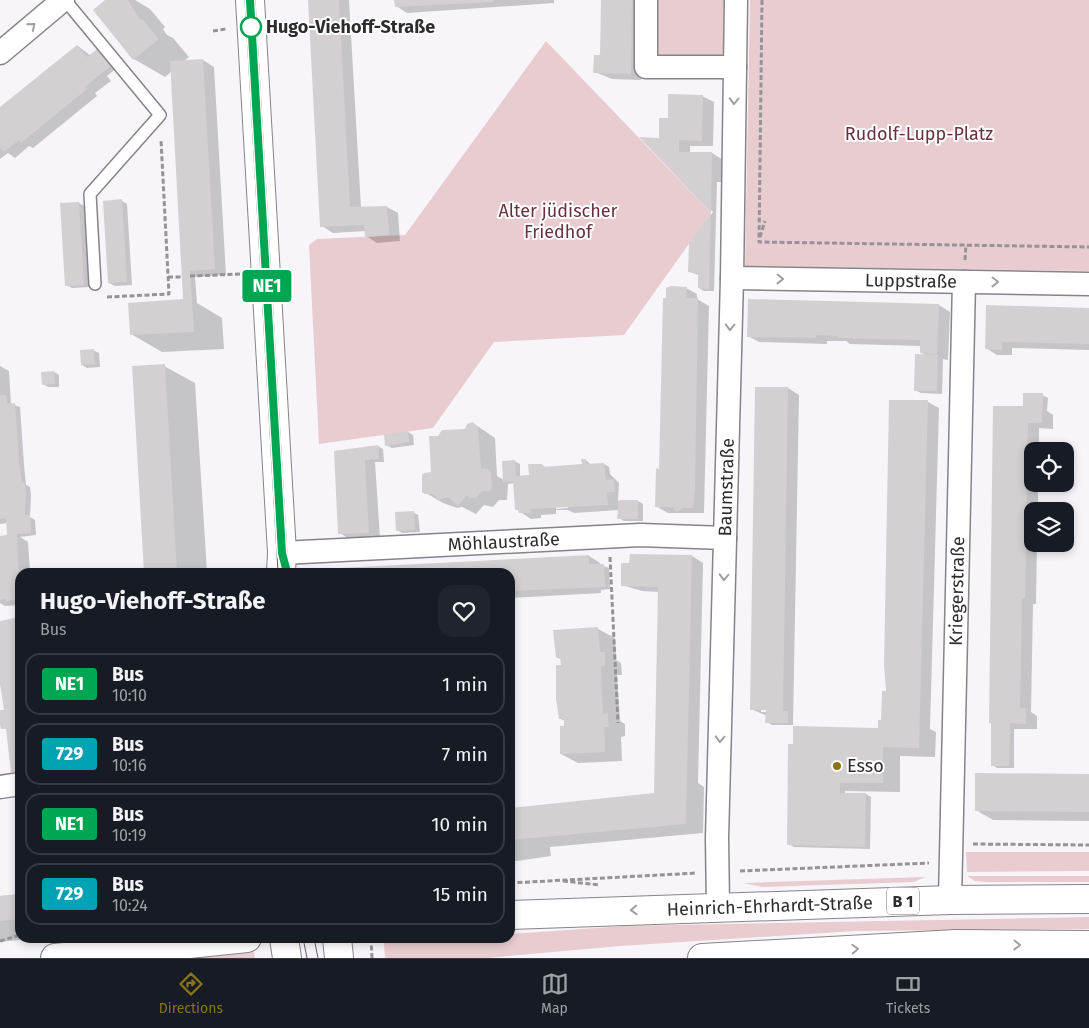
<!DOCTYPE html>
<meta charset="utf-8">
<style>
:root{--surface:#171b24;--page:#20242c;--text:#f1f3f6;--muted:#9ea1a6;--line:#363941;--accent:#897418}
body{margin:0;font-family:"Fira Sans",sans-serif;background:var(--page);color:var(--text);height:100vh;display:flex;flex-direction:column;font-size:19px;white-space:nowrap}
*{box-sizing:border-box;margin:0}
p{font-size:16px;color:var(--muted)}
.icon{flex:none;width:28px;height:28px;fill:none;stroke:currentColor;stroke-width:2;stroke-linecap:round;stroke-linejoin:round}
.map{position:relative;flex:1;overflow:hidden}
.panel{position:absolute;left:15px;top:568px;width:500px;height:375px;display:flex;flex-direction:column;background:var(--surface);border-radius:15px;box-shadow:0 2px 8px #0003}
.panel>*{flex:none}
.badge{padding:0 10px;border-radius:4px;font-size:18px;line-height:32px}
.fabs{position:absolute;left:1024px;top:442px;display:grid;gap:10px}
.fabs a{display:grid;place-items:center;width:50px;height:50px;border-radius:10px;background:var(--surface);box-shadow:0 2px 8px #0003;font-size:25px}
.map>.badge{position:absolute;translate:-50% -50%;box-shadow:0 0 0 2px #fff}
.round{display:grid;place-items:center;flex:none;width:52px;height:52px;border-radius:15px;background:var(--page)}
.head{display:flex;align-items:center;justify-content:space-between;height:85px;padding:0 25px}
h1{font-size:24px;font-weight:700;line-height:38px}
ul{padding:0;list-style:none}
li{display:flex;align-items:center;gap:15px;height:62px;margin:0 10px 8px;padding:0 15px;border:2px solid var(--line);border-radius:15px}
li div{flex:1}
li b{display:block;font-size:19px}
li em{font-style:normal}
li .badge{min-width:55px;font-weight:700;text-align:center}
.tab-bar{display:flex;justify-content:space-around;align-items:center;height:70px;border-top:1px solid var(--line);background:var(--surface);font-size:14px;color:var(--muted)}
.tab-bar a{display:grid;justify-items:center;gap:2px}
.tab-bar .selected{color:var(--accent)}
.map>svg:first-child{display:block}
</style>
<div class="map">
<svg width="1089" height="958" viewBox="0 0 1089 958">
<rect width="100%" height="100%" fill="#f7f5f9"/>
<path fill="#e9ccd0" d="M655,0H724L723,57H654Z
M750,0H1089V271L745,266Z
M546,41L711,213L624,335L494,342L433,428L319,444L309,245L317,239L405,235Z
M966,852H1089V871L967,872Z
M967,876H1089V882H987L975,881Z
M925,877L914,882L762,887L743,883Z
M1089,917V929L856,931L620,946L487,958H385L384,943L455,938H510V934L625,926Z
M254,952L255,958H197Z"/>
<path fill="#0003" fill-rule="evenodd" d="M107,0H135L150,9L165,27L163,29L167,35L173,38L189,57L184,61L203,60L214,67L226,275L195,277L197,303L222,318L224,349L162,352L131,334L187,301L172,71L165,77L134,59Z
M310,0H349L361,208L387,207L398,213L400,241L377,243L366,236V231L333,233L322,226Z
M396,0H554V3L407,13L396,6Z
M602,0H643L641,80L612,79L595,72L601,56Z
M78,46L91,56L119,66L107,76L111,81L95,93L97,96L33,148L29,146L15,158L8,153L0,159V108Z
M702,96L714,102L713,146H690V153H712L723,160V182H717L714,291H704L699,288V275L690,272V244L713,212L642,139L664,140L669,119Z
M122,201L127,204L132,285L115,286L109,283Z
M79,203L84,206L89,287L72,288L66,285Z
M686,288L697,294V299L709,306L704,513H668L656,506Z
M939,305L950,312L948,360L943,359L942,394L921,393L915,390L926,356L921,352V346L850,344L846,341H827V344L759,342L748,336Z
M987,306L1089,309V350L1012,348V355H997L986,348Z
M93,350L99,353L100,367L87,368L82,365Z
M0,366L9,371L11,404L20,407L24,465L26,485L30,487L31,496L30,517L35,520L36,535L20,537L28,542L30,572H20V605L5,606L0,603V539L12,536L8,523L0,524Z
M164,366L195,383L207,572H145L133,367Z
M54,372L59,375V387H48L43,384Z
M788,388L799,395L793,725H772L767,722V716L751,709ZM761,709H767V712H761Z
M1042,395L1048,398L1047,411L1053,415V429L1039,428V451H1032V484H1038V511H1032V544H1037L1036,604H1033L1031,712L1037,716V729H1014V768H997L992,765L993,724L990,722L1028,408Z
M928,402L939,408L930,729L936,732L935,757L900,756V792L845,791V794H866L871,797L870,849L794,847L789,844L886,722L887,692Z
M473,423L495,438L497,476L504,480L514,461L520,464V477L533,476L542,465L547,468L583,466L586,460L591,465L604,464L609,467L610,474L619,483L618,501H638L643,504V521H624L619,518V510L574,513L568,510H556V514L541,515V518L531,519L516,509L515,483L508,484L507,500H499L493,507L484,505L476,514L462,507L457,508L443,503L426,493L432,474L439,437L466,430ZM556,506H568V508L556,509Z
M408,432L413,435L414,445L392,448L386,445Z
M378,446L383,449L384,462H375L380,538L351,540L340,533L365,447Z
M413,512L418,515L420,532L402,533L397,530Z
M589,556L600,563V565L609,568L610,589L601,590V593L510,598V572H342V569Z
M692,556L703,563L698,783L704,787L703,833L550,847L551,856L510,862V809L655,794L659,592L642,591L622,585Z
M598,629L615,638L616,660L621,663L622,675H617L620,721L625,724V736L621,737L622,761L578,763L561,754L566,728L565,721L561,719L562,660L557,657Z
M1089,776V821L993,820L976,810Z
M20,894V938H39L0,942V896Z"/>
<path fill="#d4d0d2" d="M105,0H128L140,20L142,19L159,39L133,60L93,10Z
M308,0H339L350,207L387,206L389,235L365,237L364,225L320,227Z
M394,0H493V2L395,7Z
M601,0H632L631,74L593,73L594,55H600Z
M77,45L87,57L101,46L114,63L85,87L87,89L21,143L19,140L4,152L0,148V107Z
M203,59L215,269L190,271L194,332L130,335L128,303L183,299L170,61Z
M668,94L703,95L702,141L679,140V152H712L711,213L639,137L659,138V118H668Z
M122,199L127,282L108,283L103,201Z
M79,202L84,285L65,286L60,203Z
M711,213L709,289L698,288V273L688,272L689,243Z
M671,286L687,287L686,298H698L695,489L693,508H683L676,512L673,507H655L656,468L659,469L663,298H666V288Z
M748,299L939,304L937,354L920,353V340L838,338V336L816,335V338L747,337Z
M986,305L1089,308V344L1002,342V350L985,349Z
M94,349L95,364L81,365L80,350Z
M915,354L938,355L937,391H914Z
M165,364L177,572H144L132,366Z
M54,371L55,384L42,385L41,372Z
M755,387H788L783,711H788V723H765L766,710H750Z
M1023,393H1043L1042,423H1028L1025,598H1022L1020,708H1026V724L1010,723L1009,766H991V723H989L993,406H1023Z
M0,395H6L7,404L15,403L19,461L22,483L25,482L26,493L25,515H30L31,533L17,534L20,599L6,601V599L0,600V536L7,535L6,518L0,519Z
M889,400H928L919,748L883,747V783H840V793H866L865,847L787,845L788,744H793V726L878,728V720H881L882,691H886L884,665Z
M473,422L478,428L481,469H488L491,472L492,488L490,491H482L476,498H470L467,495L458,506L448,497L439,500L433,494H425L422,492V475L424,473L431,472L429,436H438L442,430L465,429L467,424Z
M408,431L409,442L385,446L384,434Z
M378,445L379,459L365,460L369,533L338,534L334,451Z
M581,459H586V464L604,463L606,480L614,479L615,492H607L608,505L530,509L531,513H519L518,510H515L513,481L503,482L502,461L515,460L516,476L529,475L528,464H542L543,467L582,464Z
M619,500H638V519H617Z
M414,511L415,530L396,531L395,512Z
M630,554L692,555L686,824L510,840V808L654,793L658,587L621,586V563H629Z
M589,555V564H604L605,587L510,591V572H341V568Z
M20,617V772H11L6,729H1L0,724V710H4L0,684V621Z
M598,627L600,652H605V666H601L603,714L608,713V720L609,727H604L605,752L560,754V726H564V719H559L556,699V665H561L560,657L556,658L553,630Z
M975,773L1089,774V812L975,811Z
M20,894V919L0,921V896Z"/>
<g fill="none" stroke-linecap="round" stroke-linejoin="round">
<g stroke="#868488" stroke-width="14">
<path id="lane" d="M65,0L160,115L90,194L95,284"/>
</g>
<g stroke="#868488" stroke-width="25">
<g id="street">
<path d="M646,0V67H735"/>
<path d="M0,53L63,0"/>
<path id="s1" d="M732,278L1089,284"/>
<path id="s2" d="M282,553L640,535L725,538"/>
<path d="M0,787L20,784"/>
<path id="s3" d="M950,900L964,282"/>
<path id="s4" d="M718,907L717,838L732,278L736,0"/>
</g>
</g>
<g stroke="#868488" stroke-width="30">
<path id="secondary" d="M250,0L282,553L281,572
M284,938L287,958
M337,938L339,958"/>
</g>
<g stroke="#868488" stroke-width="30">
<g id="primary">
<path id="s5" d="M510,915L950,900L1089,899"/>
<path d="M55,958L247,938"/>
<path d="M702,958L956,944L1089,945"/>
</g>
</g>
<path stroke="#949395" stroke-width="3" stroke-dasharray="5 2.5" stroke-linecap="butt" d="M762,0L759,242L1089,247
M213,31L226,29
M760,237L765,221
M965,260L966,245
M190,276L242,274
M168,277H182
M107,297L169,294L161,140
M610,557L618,723
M973,844L1089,845
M740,871L929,863
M563,881L599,885
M510,883L697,873
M371,938L372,958
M0,941L20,935"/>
<use href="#lane" stroke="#fff" stroke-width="11"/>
<use href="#street" stroke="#fff" stroke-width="22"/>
<use href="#secondary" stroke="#fff" stroke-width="28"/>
<use href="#primary" stroke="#fff" stroke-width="28"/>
<path stroke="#636163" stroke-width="1" d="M245,0L278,572
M255,0L288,572
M303,938L307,958
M314,938L318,958"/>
</g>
<defs><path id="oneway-chevron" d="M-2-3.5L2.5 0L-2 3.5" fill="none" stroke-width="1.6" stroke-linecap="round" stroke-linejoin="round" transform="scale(1.25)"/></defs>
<g stroke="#a1a0a1">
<use href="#oneway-chevron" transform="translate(32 26) rotate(-40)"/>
<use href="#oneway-chevron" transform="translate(734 101) rotate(91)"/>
<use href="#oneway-chevron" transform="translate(780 279) rotate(1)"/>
<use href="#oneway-chevron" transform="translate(995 282) rotate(1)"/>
<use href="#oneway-chevron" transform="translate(730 327) rotate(91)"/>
<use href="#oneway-chevron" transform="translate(724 577) rotate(92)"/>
<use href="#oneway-chevron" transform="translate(720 739) rotate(92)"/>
<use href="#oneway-chevron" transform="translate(634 910) rotate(178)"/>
<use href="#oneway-chevron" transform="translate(1017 945) rotate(1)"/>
<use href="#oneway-chevron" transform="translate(855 949) rotate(-3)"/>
</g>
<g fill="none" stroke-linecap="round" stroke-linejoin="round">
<g stroke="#fff" stroke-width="11">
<path id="line" d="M250,0L282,553L287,572"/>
</g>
<use href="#line" stroke="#00a651" stroke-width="8"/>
</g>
<circle fill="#fff" stroke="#00a651" stroke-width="2.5" cx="251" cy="27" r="10"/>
<circle fill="#897418" stroke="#fff" stroke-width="2" cx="837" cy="766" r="5"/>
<g text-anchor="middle" stroke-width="4" stroke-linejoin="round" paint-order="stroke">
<rect fill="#fff" stroke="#6d6c6d" stroke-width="1" x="887" y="887.5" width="32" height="27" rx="4"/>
<g font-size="16" font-weight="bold" fill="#2e2d2e">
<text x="903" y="907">B 1</text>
</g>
<g font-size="18" font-weight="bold" fill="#2e2d2e" stroke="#fff" text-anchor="start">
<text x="266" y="33">Hugo-Viehoff-Straße</text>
</g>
<g font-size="18" fill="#68303c" stroke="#fff">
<text x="919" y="140">Rudolf-Lupp-Platz</text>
<text x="558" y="217">Alter jüdischer<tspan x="558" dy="21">Friedhof</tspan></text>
</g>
<g font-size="18" fill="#2e2d2e" stroke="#fff">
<text dy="6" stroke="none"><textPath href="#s1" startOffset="179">Luppstraße</textPath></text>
<text dy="6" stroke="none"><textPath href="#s4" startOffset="420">Baumstraße</textPath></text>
<text dy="6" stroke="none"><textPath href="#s2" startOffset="222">Möhlaustraße</textPath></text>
<text dy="6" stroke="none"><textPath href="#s3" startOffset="309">Kriegerstraße</textPath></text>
<text dy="6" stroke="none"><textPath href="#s5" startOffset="260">Heinrich-Ehrhardt-Straße</textPath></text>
</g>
<g font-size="18" fill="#2e2d2e" stroke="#fff" text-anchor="start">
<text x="847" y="772">Esso</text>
</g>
</g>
</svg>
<div class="fabs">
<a><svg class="icon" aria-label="locate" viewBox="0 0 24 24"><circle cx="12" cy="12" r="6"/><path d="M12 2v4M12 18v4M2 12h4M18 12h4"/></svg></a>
<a><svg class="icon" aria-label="layers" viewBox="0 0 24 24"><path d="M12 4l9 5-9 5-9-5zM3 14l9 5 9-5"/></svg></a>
</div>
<b class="badge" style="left:267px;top:286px;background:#00a651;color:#fff">NE1</b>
<section class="panel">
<div class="head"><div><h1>Hugo-Viehoff-Straße</h1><p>Bus</p></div><a class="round"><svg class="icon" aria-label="heart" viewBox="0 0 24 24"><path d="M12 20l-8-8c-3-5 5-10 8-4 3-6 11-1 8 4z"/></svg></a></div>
<ul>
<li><span class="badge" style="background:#00a651;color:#fff">NE1</span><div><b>Bus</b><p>10:10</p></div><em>1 min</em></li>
<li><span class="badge" style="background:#00a3b4;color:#fff">729</span><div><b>Bus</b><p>10:16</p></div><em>7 min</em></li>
<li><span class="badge" style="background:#00a651;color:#fff">NE1</span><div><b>Bus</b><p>10:19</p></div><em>10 min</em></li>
<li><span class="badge" style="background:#00a3b4;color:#fff">729</span><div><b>Bus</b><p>10:24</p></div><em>15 min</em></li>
</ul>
</section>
</div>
<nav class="tab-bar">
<a class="selected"><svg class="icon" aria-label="directions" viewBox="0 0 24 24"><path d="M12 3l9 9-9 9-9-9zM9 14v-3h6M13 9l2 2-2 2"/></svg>Directions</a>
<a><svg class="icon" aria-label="map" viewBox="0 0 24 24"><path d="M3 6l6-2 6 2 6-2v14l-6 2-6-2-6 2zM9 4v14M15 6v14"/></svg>Map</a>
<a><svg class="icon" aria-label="tickets" viewBox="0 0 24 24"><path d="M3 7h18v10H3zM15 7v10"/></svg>Tickets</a>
</nav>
